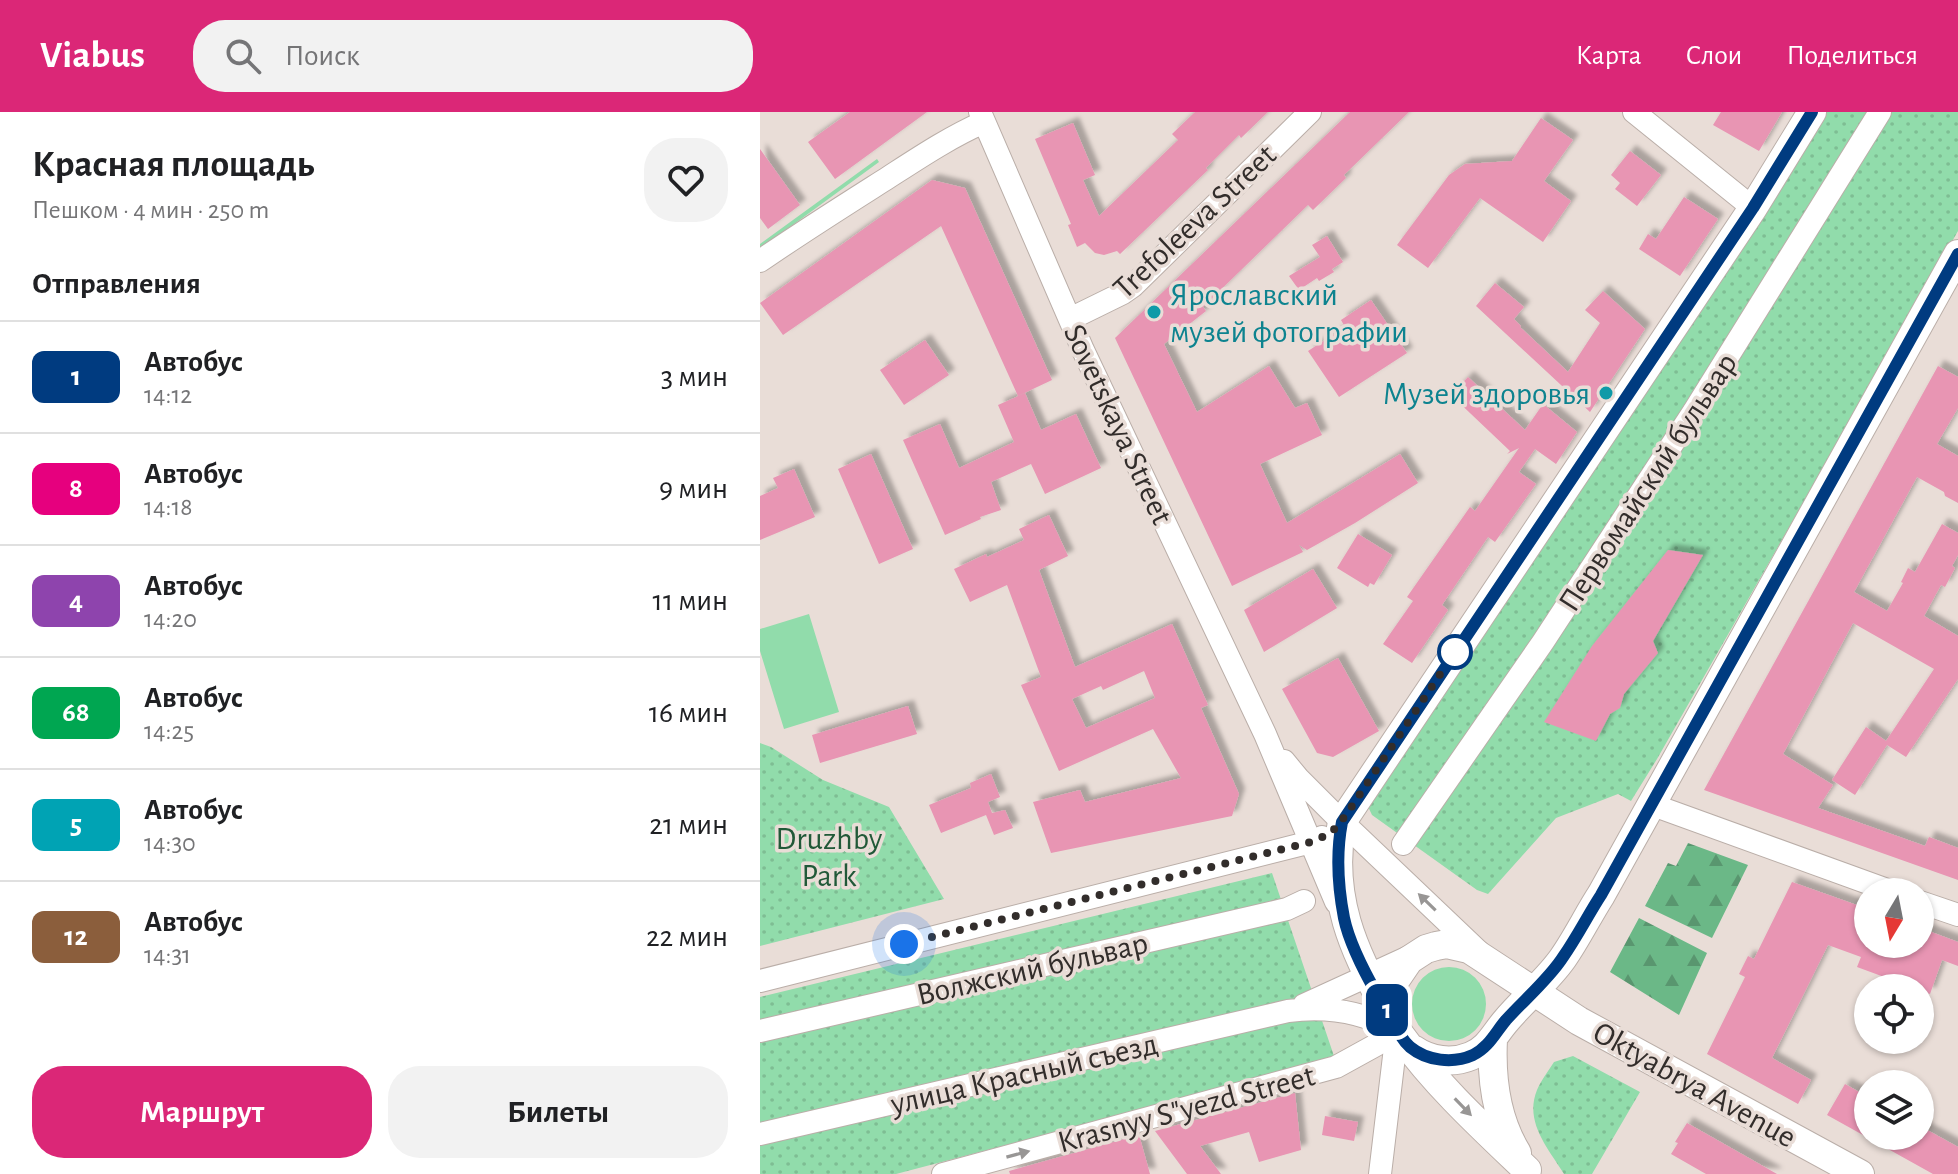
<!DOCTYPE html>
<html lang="ru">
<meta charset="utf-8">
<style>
:root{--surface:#fff;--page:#f2f2f2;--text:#202124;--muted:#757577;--line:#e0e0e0;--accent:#db2777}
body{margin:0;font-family:"Alegreya Sans",sans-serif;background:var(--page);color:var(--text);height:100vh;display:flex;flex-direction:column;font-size:30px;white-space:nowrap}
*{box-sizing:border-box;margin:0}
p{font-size:26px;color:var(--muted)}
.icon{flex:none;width:44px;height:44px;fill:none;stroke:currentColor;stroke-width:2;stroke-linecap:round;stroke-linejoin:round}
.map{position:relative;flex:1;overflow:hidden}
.side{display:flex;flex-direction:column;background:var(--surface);width:760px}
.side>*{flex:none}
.badge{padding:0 16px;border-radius:12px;font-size:28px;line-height:52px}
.needle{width:52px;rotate:190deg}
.buttons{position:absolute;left:1094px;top:766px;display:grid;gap:16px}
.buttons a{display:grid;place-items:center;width:80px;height:80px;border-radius:50%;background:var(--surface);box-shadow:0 2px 6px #0004;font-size:40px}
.you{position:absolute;width:40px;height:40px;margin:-20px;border:6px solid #fff;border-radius:50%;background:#1a73e8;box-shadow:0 0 0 12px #1a73e833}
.map>.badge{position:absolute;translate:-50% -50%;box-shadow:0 0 0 4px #fff}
h2{padding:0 32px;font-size:30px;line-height:72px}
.round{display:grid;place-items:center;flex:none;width:84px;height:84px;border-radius:32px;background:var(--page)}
.headline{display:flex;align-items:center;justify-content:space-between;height:136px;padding:0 32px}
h1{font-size:38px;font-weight:700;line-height:60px}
.cta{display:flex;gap:16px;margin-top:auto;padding:16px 32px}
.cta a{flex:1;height:92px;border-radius:32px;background:var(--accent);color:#fff;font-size:32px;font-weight:700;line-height:92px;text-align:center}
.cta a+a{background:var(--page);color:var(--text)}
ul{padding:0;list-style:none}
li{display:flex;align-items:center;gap:24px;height:112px;padding:0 32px;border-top:2px solid var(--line)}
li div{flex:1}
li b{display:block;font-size:30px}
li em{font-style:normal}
li .badge{min-width:88px;font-weight:700;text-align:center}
header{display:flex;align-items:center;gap:48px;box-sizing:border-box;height:112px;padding:0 40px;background:var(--accent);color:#fff}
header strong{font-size:38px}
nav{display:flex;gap:44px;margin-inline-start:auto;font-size:28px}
.search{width:560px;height:72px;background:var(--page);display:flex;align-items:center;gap:20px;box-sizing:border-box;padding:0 28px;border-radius:32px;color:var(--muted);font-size:30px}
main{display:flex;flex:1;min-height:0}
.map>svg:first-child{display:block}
</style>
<header>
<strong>Viabus</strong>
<div class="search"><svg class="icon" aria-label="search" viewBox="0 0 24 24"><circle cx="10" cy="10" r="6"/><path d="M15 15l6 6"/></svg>Поиск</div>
<nav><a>Карта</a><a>Слои</a><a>Поделиться</a></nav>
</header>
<main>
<section class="side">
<div class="headline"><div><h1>Красная площадь</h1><p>Пешком · 4 мин · 250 m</p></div><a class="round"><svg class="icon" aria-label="heart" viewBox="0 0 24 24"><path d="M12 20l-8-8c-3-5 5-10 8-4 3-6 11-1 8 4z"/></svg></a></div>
<h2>Отправления</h2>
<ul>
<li><span class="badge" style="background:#003b80;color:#fff">1</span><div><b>Автобус</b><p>14:12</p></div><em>3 мин</em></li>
<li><span class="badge" style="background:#e6007e;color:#fff">8</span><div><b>Автобус</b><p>14:18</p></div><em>9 мин</em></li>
<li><span class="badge" style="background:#8e44ad;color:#fff">4</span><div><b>Автобус</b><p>14:20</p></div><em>11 мин</em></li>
<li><span class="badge" style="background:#00a651;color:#fff">68</span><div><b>Автобус</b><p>14:25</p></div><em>16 мин</em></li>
<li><span class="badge" style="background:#00a3b4;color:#fff">5</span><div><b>Автобус</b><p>14:30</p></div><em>21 мин</em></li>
<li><span class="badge" style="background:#8b5e3c;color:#fff">12</span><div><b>Автобус</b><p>14:31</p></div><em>22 мин</em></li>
</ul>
<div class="cta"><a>Маршрут</a><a>Билеты</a></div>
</section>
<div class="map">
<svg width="1198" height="1062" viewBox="0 0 1198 1062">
<defs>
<pattern id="forest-firs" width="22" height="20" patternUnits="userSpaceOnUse" patternTransform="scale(2)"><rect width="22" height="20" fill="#6bb887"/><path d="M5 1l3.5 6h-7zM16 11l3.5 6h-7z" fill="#59966f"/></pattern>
<pattern id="park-dots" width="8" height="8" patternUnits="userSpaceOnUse" patternTransform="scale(2)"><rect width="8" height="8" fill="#91dcab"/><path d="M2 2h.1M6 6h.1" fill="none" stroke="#7ebd93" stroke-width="1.8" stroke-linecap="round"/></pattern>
<filter id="shadow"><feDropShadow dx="6" dy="-6" stdDeviation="2" flood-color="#0004"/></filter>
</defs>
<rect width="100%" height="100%" fill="#e9ddd7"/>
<path fill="#91dcab" d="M117,47L119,50L0,137V132Z
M49,502L79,600L24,617L0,539V517Z
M652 892a37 37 0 1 1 74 0a37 37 0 1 1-74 0Z"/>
<path fill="url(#forest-firs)" d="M928,731L988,753L952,826L885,794L908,751L916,754Z
M879,806L947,841L919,903L850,860Z"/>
<path fill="url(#park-dots)" d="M1056,0H1198V119L897,647L871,689L858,682L796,706L728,782L717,778L612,703L603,684Z
M0,631L11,635L63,668L129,695L184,787L0,834Z
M512,761L575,947L136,1062H0V885Z
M813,944L880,980L832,1062H804C788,1036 764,1010 777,978C781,969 788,959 794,950Z"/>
<path fill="#e895b3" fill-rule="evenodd" filter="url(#shadow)" d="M90,0H167L75,67L48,30Z
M435,0H508L481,26L479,23L446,56L448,58L360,142L357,139L344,143L335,141L325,131L317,135L308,113L311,112L275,27L313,11L335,63L323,68L339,104L418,28L412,22Z
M590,0H649L584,63L586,66L553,98L548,93L443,195L446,199L404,232L437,300L509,254L535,296L547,291L562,323L500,352L527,411L640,342L658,371L595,411L547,438L539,433L543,440L472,474L355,226Z
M961,0H1022L999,39L953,13Z
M781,6L813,28L784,69L811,89L783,130L720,86L668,156L637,133L689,63L705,52L752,49Z
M0,37L40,93L8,117L0,106Z
M870,39L901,63L877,94L855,77L860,71L851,63Z
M172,68L205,76L292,268L258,284L181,114L23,223L0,191Z
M924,85L958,107L920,164L879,137L888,122L896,127Z
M567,124L583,150L572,157L574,160L559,169L557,166L539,178L529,164L560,145L552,133Z
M735,171L764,195L754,207L761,214L760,215L808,260L840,211L825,198L843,179L885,217L830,300L716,194Z
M611,188L647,241L579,285L548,239L585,215L581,208Z
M165,228L189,263L144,293L120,258Z
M1178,254L1198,265V296L1177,332L1198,344V391L1185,384L1184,380L1157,365L1094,480L1127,499L1143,471L1141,470L1148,456L1155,460L1182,412L1198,421V443L1192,454L1195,456L1185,475L1181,473L1164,504L1198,524V567L1146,645L1127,633L1095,683L1072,668L1106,615L1126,629L1174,557L1093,511L1023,642L1073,673L1058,696L1165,734L1169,725L1198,736V768L944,678Z
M708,265L765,318L783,292L817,320L796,352L775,337L759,360L776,372L735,430L728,425L682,493L688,498L652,551L623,532L653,489L647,485L710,395L715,399L759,336L747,342L750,339L691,283Z
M265,281L281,318L316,302L341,356L285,382L271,352L231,370L241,398L220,405L221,407L185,423L143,328L180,312L199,356L254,330L238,293Z
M111,342L153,437L119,452L78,357Z
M34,357L55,405L0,428V384L18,376L13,366Z
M289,403L308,444L279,458L315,555L412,512L448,593L441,596L479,682L472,704L291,741L273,690L320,678L325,690L421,666L393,617L299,659L261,573L281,565L247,473L210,490L194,457L226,442L227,445L264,428L259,417ZM384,559L395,586L326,616L312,587L341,574L343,578Z
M598,422L632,443L614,473L610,471L608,475L577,456Z
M908,438L943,443L893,529L898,541L864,582L860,596L850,602L836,629L784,610L832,534Z
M553,457L577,496L504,540L484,498Z
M578,546L619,619L573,645L557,641L522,577Z
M148,594L157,622L60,651L52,623Z
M231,662L240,685L228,690L232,701L245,698L253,716L234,723L226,703L181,721L169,693L211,676L210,671Z
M1032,770L1108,797V832H1161L1166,818L1198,830V854L1182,848L1170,882L1160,878V876H1154L1097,855L1101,845L1068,833L1012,946L1051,968L1038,992L947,942L985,865L979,862L988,844L994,847Z
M1085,972L1108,985V1024H1160V1014L1198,1035V1062H1173L1067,1003Z
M535,981L541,1038L499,1050L489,1020L440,1034L461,1062H427L395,1019Z
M565,1004L598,1010L594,1029L562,1023Z
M927,1011L1017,1062H946L911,1042L918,1031L915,1030Z
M379,1023L390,1062H250L249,1059Z"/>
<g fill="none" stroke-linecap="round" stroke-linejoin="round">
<g stroke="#baaea8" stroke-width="24">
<path id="minor" d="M220,0L323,238L505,622L576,790
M874,0L993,96
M0,149C42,120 85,93 129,65C160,45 190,25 224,10
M310,207L363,181L373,174L550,0
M524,649L538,666L576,704L719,840
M890,692L1133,780
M643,732L783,530L934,299L1120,0
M1160,790L1198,803
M0,869L551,730L562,725
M544,893L651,844
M0,919L527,797L544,789
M0,1022L528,899C566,894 604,900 637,919
M183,1062L576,955L616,933L637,919
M620,1062L637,919"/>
</g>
<g stroke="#baaea8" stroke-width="30">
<path id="major" d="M632,905L630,888L634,870L649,848L666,837L676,834L687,832L709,837L819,909L1100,1062
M733,927C731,967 736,1007 757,1041
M653,937C670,949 692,952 711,944C728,937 734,923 745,910C763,888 787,869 803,846C817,826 828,803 841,783L1198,142
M767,1058C723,1016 676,973 641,924C636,917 634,909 629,902C593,840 568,783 582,710L993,96L1052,0"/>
</g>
<use href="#minor" stroke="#fff" stroke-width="22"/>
<use href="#major" stroke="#fff" stroke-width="28"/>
</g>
<defs><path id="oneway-solid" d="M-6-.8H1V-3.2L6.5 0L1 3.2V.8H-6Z" transform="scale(2)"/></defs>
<g fill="#989695">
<use href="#oneway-solid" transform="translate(667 790) rotate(-136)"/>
<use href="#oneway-solid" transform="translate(703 995) rotate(46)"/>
<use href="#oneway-solid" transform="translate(258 1042) rotate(-15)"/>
</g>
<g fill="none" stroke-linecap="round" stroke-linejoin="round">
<g stroke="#fff" stroke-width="18">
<path id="line" d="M1052,0L993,96L582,710C576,741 578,775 584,806C589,830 606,863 618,884C622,891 628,897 631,904C637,916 640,926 650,935C667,949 693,952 713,943C729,935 735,921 746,908C764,888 789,867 803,845C817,825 828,803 841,783L1198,142"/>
</g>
<use href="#line" stroke="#003b80" stroke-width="12"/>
<path stroke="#322d2b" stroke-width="8" stroke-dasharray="0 14.4" d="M144,832L551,730L571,721L586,703L697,537L695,540"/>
</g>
<g fill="#0f9aa8" stroke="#e9ddd7" stroke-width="3">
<circle cx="394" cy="200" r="8"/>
<circle cx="846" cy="281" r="8"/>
</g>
<circle fill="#fff" stroke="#003b80" stroke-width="4" cx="695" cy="540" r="16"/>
<g text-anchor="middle" stroke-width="7" stroke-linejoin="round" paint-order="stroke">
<g font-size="32" fill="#322d2b" stroke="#e9ddd7">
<text transform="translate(434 109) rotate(-43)" y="11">Trefoleeva Street</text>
<text transform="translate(359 312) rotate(65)" y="11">Sovetskaya Street</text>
<text transform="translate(887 370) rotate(-57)" y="11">Первомайский бульвар</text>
<text transform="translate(272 856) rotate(-13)" y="11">Волжский бульвар</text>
<text transform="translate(264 961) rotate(-13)" y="11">улица Красный съезд</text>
<text transform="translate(935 972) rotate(29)" y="11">Oktyabrya Avenue</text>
<text transform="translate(426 996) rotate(-15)" y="11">Krasnyy S"yezd Street</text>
</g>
<g font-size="32" fill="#0d838f" stroke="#e9ddd7" text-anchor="start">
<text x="410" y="193">Ярославский<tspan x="410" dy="37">музей фотографии</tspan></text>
<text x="830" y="292" text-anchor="end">Музей здоровья</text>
</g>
<g font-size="32" fill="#215938" stroke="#e9ddd7">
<text x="69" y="737">Druzhby<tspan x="69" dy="37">Park</tspan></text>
</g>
</g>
</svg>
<div class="buttons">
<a><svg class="needle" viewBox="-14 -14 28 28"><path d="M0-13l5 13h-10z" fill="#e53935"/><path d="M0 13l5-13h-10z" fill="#757577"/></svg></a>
<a><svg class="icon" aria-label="locate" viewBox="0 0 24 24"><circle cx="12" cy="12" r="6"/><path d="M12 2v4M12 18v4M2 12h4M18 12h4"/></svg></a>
<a><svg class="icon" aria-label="layers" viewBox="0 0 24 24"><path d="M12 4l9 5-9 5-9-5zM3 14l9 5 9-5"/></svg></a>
</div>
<div class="you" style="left:144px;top:832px"></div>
<b class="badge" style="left:627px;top:898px;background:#003b80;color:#fff">1</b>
</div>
</main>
